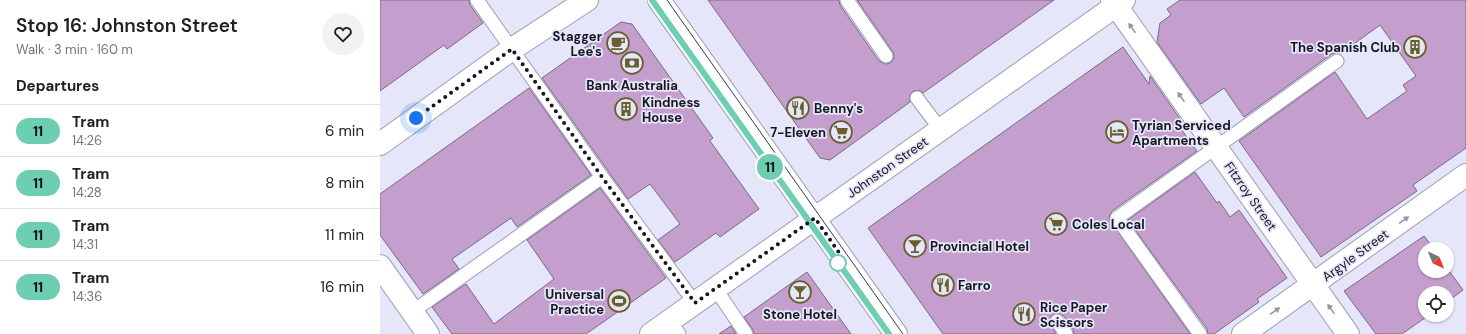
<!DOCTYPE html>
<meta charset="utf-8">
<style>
:root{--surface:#fff;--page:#f2f2f2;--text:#202124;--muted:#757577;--line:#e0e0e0}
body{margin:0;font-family:"DM Sans",sans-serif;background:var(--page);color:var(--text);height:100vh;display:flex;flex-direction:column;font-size:15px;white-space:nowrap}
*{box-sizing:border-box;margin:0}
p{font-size:13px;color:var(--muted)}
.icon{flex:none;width:22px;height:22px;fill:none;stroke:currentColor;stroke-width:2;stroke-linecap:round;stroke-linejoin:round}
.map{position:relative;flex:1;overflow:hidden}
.details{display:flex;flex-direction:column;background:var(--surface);width:380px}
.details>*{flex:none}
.badge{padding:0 8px;border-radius:13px;font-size:14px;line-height:26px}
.needle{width:26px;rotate:137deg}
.buttons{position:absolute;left:1038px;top:242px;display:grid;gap:8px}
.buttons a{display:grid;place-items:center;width:36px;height:36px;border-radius:50%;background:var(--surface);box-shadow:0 1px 3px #0004;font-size:20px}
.you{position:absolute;width:20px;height:20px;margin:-10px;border:3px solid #fff;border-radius:50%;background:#1a73e8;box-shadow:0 0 0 6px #1a73e833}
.map>.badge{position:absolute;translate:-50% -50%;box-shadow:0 0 0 2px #fff}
h2{padding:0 16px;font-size:15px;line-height:36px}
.round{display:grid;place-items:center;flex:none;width:42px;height:42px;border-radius:21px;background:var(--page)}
.summary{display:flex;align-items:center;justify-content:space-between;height:68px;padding:0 16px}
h1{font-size:19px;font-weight:600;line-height:30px}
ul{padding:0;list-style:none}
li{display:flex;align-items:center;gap:12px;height:52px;padding:0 16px;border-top:1px solid var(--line)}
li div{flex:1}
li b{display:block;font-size:15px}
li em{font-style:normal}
li .badge{min-width:44px;font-weight:700;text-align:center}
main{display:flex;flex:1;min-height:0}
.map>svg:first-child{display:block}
</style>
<main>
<section class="details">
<div class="summary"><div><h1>Stop 16: Johnston Street</h1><p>Walk · 3 min · 160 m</p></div><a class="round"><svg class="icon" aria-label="heart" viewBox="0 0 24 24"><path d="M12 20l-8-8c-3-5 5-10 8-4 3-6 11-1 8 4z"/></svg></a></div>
<h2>Departures</h2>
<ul>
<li><span class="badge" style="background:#6eceb2;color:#111">11</span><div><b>Tram</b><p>14:26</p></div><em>6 min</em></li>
<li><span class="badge" style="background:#6eceb2;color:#111">11</span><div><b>Tram</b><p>14:28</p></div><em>8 min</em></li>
<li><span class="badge" style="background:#6eceb2;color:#111">11</span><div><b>Tram</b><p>14:31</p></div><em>11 min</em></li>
<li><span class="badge" style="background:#6eceb2;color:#111">11</span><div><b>Tram</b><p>14:36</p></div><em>16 min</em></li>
</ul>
</section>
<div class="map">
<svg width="1086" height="334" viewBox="0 0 1086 334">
<rect width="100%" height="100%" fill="#e6e6fb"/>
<path fill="#c49ecd" stroke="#7a6a7d" d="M0,0H89L90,5L103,23L67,49L64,45L0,91Z
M328,0H459L460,5L499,61L506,64L510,63L513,60L514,56L513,52L477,0H674L543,93L540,91H533L530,95V102L450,160L440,158Z
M800,0H1086V148L1033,185L1037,191L941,257L859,141L955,72L987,119L1027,91L1023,85L1036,76L1000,25L960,54L957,53L952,54L864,117L844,88L821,104L777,42L780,23L791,15L787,9Z
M241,22L252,24L333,138L330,141L379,209L340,237L336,233L295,262L278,240L300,224L270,184L248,199L162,78Z
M743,47L769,84L770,76L800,119L796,122L817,151L732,211L730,215L729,219L810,334H694L693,329L684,316L677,313L672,315L669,321L676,334H563L488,228Z
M149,88L211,175L137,227L131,218L72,259L79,269L43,294L0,235V194Z
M815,172L837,203L839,201L850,217L859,210L907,278L877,299L879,302L834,334H828L827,329L748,220Z
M220,188L286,278L206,334H72L52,307L86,284L114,324L174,279L147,240Z
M1044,236L1054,249H1045V271H1067V268L1083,290L1067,302V293H1045V315H1049L1022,334H996L964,291Z
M427,272L471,334H374L373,330L364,317Z
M351,326L356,334H339Z"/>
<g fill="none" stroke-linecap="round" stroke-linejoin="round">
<g stroke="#9d9db6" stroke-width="15">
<path id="lane" d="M97,0L222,177L315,303
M467,0L506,56
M537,98L560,129
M335,288L366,334
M32,312L222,177
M290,321L299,334
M677,321L686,334
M820,334L737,218L957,61"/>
</g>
<g stroke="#9d9db6" stroke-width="24">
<path id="street" d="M732,0L968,334
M0,144L132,49L207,0
M0,266L48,334
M863,334L1086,175"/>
</g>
<g stroke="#9d9db6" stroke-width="24">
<path id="secondary" d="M279,0L516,334
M271,334L744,0"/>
</g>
<use href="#lane" stroke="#fff" stroke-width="13"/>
<use href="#street" stroke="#fff" stroke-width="22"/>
<use href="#secondary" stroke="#fff" stroke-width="22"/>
<path stroke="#3a3a45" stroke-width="1" d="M272,0L509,334
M287,0L523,334"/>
</g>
<defs><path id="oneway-solid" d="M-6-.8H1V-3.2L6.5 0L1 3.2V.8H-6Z"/></defs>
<g fill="#96969a">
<use href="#oneway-solid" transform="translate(752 28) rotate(-125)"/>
<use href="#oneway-solid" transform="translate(801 97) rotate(-125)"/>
<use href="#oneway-solid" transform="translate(1024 220) rotate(-35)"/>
<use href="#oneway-solid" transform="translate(951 309) rotate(-125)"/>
<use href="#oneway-solid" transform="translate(895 311) rotate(-35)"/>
</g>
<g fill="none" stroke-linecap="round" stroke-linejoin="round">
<g stroke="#fff" stroke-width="9">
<path id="line" d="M272,0L509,334"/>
</g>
<use href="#line" stroke="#6eceb2" stroke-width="6"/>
<path stroke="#16161f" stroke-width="4" stroke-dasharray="0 7.2" d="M36,118L132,49L222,177L315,303L435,218L462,257L458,263"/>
</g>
<defs>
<g id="cafe-ring" transform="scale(1.15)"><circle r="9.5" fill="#e6e6fb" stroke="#685f2b" stroke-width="1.5"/><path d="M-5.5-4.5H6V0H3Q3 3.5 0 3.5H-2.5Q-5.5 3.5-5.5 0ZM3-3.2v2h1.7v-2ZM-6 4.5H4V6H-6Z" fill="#685f2b"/></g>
<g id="building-ring" transform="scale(1.15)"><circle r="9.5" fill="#e6e6fb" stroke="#685f2b" stroke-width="1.5"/><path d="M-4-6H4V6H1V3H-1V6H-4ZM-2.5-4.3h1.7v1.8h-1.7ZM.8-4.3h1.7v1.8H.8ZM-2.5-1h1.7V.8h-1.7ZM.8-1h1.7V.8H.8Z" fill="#685f2b"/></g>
<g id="bank-ring" transform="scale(1.15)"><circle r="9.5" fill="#e6e6fb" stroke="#685f2b" stroke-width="1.5"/><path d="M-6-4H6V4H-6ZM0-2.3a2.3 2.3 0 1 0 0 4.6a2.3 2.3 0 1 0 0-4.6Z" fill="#685f2b"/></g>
<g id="restaurant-ring" transform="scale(1.15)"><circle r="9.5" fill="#e6e6fb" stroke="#685f2b" stroke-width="1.5"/><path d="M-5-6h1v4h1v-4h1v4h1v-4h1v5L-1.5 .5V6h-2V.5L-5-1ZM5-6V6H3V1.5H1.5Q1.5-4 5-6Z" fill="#685f2b"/></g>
<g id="supermarket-ring" transform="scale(1.15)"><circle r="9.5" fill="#e6e6fb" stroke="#685f2b" stroke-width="1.5"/><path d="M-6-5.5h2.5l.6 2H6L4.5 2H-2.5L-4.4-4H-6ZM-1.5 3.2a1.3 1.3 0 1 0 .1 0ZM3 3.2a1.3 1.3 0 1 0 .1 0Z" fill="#685f2b"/></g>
<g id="hotel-ring" transform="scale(1.15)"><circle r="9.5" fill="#e6e6fb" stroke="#685f2b" stroke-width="1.5"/><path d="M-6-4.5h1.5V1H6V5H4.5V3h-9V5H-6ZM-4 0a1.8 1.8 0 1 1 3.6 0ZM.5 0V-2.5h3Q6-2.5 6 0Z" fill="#685f2b"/></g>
<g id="bar-ring" transform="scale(1.15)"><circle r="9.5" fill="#e6e6fb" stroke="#685f2b" stroke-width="1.5"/><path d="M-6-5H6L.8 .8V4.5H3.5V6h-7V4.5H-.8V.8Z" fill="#685f2b"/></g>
<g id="stadium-ring" transform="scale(1.15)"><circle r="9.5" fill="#e6e6fb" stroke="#685f2b" stroke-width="1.5"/><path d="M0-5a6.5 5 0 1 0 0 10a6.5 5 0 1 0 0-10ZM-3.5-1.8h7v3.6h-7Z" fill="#685f2b"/></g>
</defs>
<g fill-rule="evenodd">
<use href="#cafe-ring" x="238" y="43"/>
<use href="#building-ring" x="1035" y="47"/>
<use href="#bank-ring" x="252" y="63"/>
<use href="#restaurant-ring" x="418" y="108"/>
<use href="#building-ring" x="246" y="109"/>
<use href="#supermarket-ring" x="461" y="132"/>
<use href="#hotel-ring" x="737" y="132"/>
<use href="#supermarket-ring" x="676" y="224"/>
<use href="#bar-ring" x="535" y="246"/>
<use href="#restaurant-ring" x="563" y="285"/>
<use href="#bar-ring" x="420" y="292"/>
<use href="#stadium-ring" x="239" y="301"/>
<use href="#restaurant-ring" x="644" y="314"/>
</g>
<circle fill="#fff" stroke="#6eceb2" stroke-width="2" cx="458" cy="263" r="8"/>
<g text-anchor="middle" stroke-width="3.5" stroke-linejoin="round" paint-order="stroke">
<g font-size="13" font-weight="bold" fill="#16161f" stroke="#e6e6fb" text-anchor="start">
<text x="222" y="41" text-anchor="end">Stagger<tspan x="222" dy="15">Lee's</tspan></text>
<text x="1020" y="52" text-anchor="end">The Spanish Club</text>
<text x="252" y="90" text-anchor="middle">Bank Australia</text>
<text x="262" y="107">Kindness<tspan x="262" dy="15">House</tspan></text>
<text x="434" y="113">Benny's</text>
<text x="752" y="130">Tyrian Serviced<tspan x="752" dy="15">Apartments</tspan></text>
<text x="446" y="137" text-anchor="end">7-Eleven</text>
<text x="692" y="229">Coles Local</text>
<text x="550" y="251">Provincial Hotel</text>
<text x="578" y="290">Farro</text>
<text x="224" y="299" text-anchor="end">Universal<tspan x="224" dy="15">Practice</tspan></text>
<text x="660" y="312">Rice Paper<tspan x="660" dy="15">Scissors</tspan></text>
<text x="420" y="319" text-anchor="middle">Stone Hotel</text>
</g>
<g font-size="13" fill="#16161f" stroke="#e6e6fb">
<text transform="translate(507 167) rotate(-35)" y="5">Johnston Street</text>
<text transform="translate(871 196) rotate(55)" y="5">Fitzroy Street</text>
<text transform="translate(975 255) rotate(-36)" y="5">Argyle Street</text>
</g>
</g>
</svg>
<div class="buttons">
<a><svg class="needle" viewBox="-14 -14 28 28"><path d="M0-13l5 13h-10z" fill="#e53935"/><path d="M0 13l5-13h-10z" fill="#757577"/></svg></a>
<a><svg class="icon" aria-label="locate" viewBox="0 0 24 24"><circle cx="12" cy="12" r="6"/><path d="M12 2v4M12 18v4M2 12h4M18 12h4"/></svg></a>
</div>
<div class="you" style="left:36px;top:118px"></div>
<b class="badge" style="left:390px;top:167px;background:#6eceb2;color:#111">11</b>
</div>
</main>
